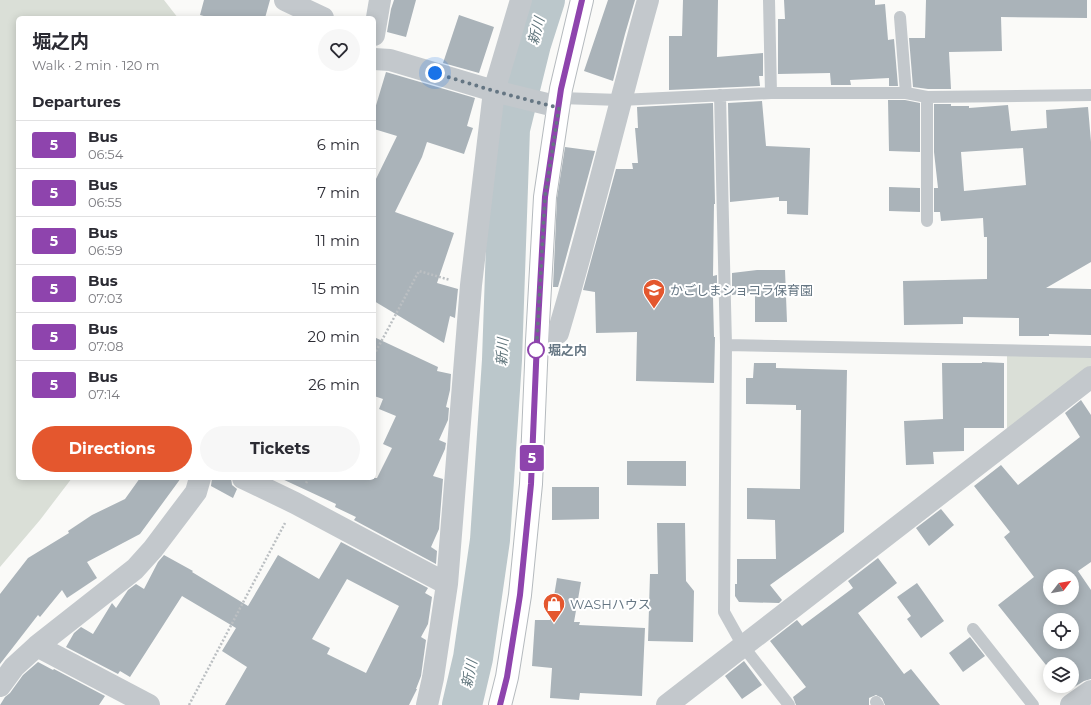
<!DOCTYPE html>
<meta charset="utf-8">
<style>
:root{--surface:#fff;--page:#f7f7f7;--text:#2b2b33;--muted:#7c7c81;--line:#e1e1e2;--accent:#e4572e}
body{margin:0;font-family:Montserrat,"Noto Sans JP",sans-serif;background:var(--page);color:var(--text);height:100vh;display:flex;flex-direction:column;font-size:15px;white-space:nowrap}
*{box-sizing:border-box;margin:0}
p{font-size:13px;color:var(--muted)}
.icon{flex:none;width:22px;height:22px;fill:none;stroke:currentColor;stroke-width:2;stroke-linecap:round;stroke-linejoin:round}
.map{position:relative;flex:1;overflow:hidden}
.panel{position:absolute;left:16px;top:16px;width:360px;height:464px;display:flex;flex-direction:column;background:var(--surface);border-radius:6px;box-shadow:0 2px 10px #0003}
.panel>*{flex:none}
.badge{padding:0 8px;border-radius:3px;font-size:14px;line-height:26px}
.needle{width:26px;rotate:59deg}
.buttons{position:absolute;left:1043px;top:569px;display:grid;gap:8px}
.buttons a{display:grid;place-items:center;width:36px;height:36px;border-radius:50%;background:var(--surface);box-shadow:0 2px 10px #0003;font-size:20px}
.you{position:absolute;width:20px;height:20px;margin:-10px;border:3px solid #fff;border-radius:50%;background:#1a73e8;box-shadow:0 0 0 6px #1a73e833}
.map>.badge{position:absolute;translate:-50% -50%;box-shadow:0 0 0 2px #fff}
h2{padding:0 16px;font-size:15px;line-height:36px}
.round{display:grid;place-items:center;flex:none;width:42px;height:42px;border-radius:21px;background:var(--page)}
.overview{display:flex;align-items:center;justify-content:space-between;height:68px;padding:0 16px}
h1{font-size:19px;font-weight:700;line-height:30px}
.primary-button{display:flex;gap:8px;margin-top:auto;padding:8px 16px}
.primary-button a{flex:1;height:46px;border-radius:24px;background:var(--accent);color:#fff;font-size:16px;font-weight:700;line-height:46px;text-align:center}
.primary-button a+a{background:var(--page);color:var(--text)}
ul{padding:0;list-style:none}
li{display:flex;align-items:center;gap:12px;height:48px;padding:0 16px;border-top:1px solid var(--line)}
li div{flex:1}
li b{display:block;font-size:15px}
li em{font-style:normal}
li .badge{min-width:44px;font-weight:700;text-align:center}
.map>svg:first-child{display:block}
</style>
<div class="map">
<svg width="1091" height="705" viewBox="0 0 1091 705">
<rect width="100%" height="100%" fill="#fafaf8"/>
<path fill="#dadfd7" d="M0,0H164L178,18H18V478H72L40,520L0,567Z
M1007,354L1091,356V368L1007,433Z"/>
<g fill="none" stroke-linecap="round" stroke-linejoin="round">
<path stroke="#bbc7cb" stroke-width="40" d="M462,705L473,658L490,540L502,360L510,129L531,44L545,0"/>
</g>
<path fill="#aab3b9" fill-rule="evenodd" d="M204,0H270L265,18H211L200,15Z
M394,0H416L406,37L387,32L391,9Z
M608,0H635L625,34L613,81L584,71Z
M683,0H718L717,57L763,53V76H759L760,86L669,90V36H682Z
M784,0H875V5L885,4L888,40L894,39L898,86H889V78L850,80L851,85H831L830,73L778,74V19H785Z
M926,0H1087V18L1001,17L1002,51L949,52L951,89H928L913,87L909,38H925Z
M459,15L494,27L479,73L443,63Z
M386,72L475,98L467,126L473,128L464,154L427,142L422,157L395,212L454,233L437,283L458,289L455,318L450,316L444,343L374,301V183L397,136L374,129V112Z
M888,100H905L920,103V152L889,151Z
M762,101L766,146L810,148L808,215L787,214V201H779V197L730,202L728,103Z
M713,103L715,204H714L713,276L717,275V297H713L714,337H715L714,383L636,381L637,332L596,333L595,292L583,290L616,169H633L632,163H638L635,128H638L637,107Z
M934,104H951V106H969V108L1008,105L1011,131L1047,128L1046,110L1088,107L1091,142V262L1046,288L1091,289V335L1049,334V336H1019V318L963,317V324L904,325L903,281L987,279V237H984L983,218L941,221L940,212H934V188H938L934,152ZM1023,148L1026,185L964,191L961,152Z
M565,147L595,151L558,287H553L557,198Z
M889,187L920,188V212L889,211Z
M757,270H785L787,322H755V292L732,295V273Z
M374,337L438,367L437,371L451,374L450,390L446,407L449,408L448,420L439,440L446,443L445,449L433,476L443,479L439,529L431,547L437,551L436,564L354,520L356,517L335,507L336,504L280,478H377L392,448L383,444L396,416L379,409L383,399L374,396Z
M982,362L1004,363V428H964V451L933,452L934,464L906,465L904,421L943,419L942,363H982Z
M754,363H776V368L847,370L844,532L770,585L782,600L779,603L739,602L735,596V584H737V559H776L775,520L747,519V488L800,489L801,410H796V405L746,404V378H753Z
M1081,400L1091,415V562L1078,571L1091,590V679L1084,681L1071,689L1069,686L1064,690L1061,686H1072V664H1050V670L998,605L1034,577L1004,537L1010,532L974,486L1001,465L1018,485L1080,437L1065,413ZM1050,576H1072V598H1050ZM1050,620H1072V642H1050Z
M627,461H686V486L627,485Z
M140,478H181L140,534L87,562L97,578L67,598L62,590L40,617L38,615L0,664V594L28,558L69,533L68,531L92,515L125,499Z
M212,478H231L232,485L237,489L233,498L211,486Z
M552,487H599V519L552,520Z
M941,509L954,525L929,546L916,528Z
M657,523H685L686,581L694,591L693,642L648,641L650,574H658Z
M341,542L428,588L425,593L432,597L428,624L421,637L426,640L421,676L416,689H417L409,705H225L247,667L222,651L236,628L182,596L130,677L120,671L118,674L66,647L74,633L81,627L93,634L112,603L116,608L128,590L136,584L144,589L158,562L164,555L193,571L192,572L248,606L278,555L319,579ZM347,579L399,606L366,673L327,654L330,648L312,639Z
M878,558L897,583L858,613L904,674L911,669L940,705H885L882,698L876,695L869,698V705H796L793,697L806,687L770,641L797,620L802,626L853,588L848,581Z
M557,578L581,582L574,622H580L579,625L645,628L642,696L580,693L579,700L550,698L552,668L532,666L535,620H550Z
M917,583L944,621L921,638L907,619L911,616L897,597Z
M970,637L985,656L963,672L949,653Z
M744,661L762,685L742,699L725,676Z
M38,662L53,670L54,669L105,696L99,705H0L5,697L10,693L23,675Z"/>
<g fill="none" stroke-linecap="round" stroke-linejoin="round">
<g stroke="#b5babe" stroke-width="24">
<path id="primary" d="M500,705L507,677L520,595L531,484L537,341L545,197L561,89L582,0"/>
</g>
<path stroke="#bbbfc2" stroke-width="2.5" stroke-dasharray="2 2" stroke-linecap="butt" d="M374,355L419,271L450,280
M306,483L309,478
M189,705L285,523"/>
<path stroke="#c3c8cc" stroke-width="12" d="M769,0L771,93
M900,17L906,93
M720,95L726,345L724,612L743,646L789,705
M560,98L620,100L771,93H906L927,97L1091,95
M927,221V97
M726,345L1091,352
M973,629L1033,705
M876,702L878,705"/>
<path stroke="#c3c8cc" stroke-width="22" d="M285,0L323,18
M374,35L380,0
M374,59L390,60L494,91L559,107
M537,341L558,333C591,223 617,111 648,0
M243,478L295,503L447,584
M37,646L149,705
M0,686L14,667L37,646L135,569L153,549L196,492L200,478
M427,705L433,678L447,584L471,285L494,91L521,0
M667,705L1091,377
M1071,705L1091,691"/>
<use href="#primary" stroke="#fff" stroke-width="22"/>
</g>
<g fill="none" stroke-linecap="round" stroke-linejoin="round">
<g stroke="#fff" stroke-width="9">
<path id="line" d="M500,705L507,677L520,595L531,484L537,341L545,197L561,89L582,0"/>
</g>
<use href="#line" stroke="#8e44ad" stroke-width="6"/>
<path stroke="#657683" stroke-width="4" stroke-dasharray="0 7.2" d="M435,73L494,91L559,108L545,197L536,357V350"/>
</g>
<defs>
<g id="school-pin" transform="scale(1.15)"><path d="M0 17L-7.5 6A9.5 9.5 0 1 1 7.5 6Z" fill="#e4572e" stroke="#fff"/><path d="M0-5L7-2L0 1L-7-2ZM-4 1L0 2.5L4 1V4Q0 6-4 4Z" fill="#fff"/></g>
<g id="shop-pin" transform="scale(1.15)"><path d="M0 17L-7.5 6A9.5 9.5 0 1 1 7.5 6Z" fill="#e4572e" stroke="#fff"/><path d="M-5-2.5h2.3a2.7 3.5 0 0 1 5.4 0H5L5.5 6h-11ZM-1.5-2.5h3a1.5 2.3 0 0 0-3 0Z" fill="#fff"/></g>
</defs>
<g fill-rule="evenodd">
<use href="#school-pin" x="654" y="290"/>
<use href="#shop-pin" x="554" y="604"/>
</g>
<circle fill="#fff" stroke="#8e44ad" stroke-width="2" cx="536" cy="350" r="8"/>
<g text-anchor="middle" stroke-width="4" stroke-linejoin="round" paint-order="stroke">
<g font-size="13" fill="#657683" stroke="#fff" text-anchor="start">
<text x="670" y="295">かごしまショコラ保育園</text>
<text x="570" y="609">WASHハウス</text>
</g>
<g font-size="13" font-weight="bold" fill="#657683" stroke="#fff" text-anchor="start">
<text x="548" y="355">堀之内</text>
</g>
<g font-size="14" font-style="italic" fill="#60757c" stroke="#fff">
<text transform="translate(536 31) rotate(-75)" y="5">新川</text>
<text transform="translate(502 352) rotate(-87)" y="5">新川</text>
<text transform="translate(469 674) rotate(-78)" y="5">新川</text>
</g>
</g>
</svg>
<div class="buttons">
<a><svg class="needle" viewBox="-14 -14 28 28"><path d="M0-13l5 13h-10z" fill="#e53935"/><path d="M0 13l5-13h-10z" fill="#7c7c81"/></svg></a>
<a><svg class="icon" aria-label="locate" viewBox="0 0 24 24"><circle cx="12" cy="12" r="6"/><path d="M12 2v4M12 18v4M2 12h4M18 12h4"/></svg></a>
<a><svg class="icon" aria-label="layers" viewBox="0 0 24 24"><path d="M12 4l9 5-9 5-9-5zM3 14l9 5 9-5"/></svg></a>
</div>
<div class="you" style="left:435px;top:73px"></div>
<b class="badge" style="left:532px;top:458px;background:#8e44ad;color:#fff">5</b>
<section class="panel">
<div class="overview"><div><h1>堀之内</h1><p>Walk · 2 min · 120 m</p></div><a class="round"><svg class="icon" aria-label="heart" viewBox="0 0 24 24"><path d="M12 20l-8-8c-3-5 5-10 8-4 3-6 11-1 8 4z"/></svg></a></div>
<h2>Departures</h2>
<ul>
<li><span class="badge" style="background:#8e44ad;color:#fff">5</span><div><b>Bus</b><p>06:54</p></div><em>6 min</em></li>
<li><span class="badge" style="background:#8e44ad;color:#fff">5</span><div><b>Bus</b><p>06:55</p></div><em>7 min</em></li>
<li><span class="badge" style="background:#8e44ad;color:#fff">5</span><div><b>Bus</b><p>06:59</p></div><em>11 min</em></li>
<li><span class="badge" style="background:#8e44ad;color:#fff">5</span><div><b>Bus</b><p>07:03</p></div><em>15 min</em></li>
<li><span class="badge" style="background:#8e44ad;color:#fff">5</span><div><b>Bus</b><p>07:08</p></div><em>20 min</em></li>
<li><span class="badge" style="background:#8e44ad;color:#fff">5</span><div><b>Bus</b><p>07:14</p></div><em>26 min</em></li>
</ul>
<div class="primary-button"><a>Directions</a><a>Tickets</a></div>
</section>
</div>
